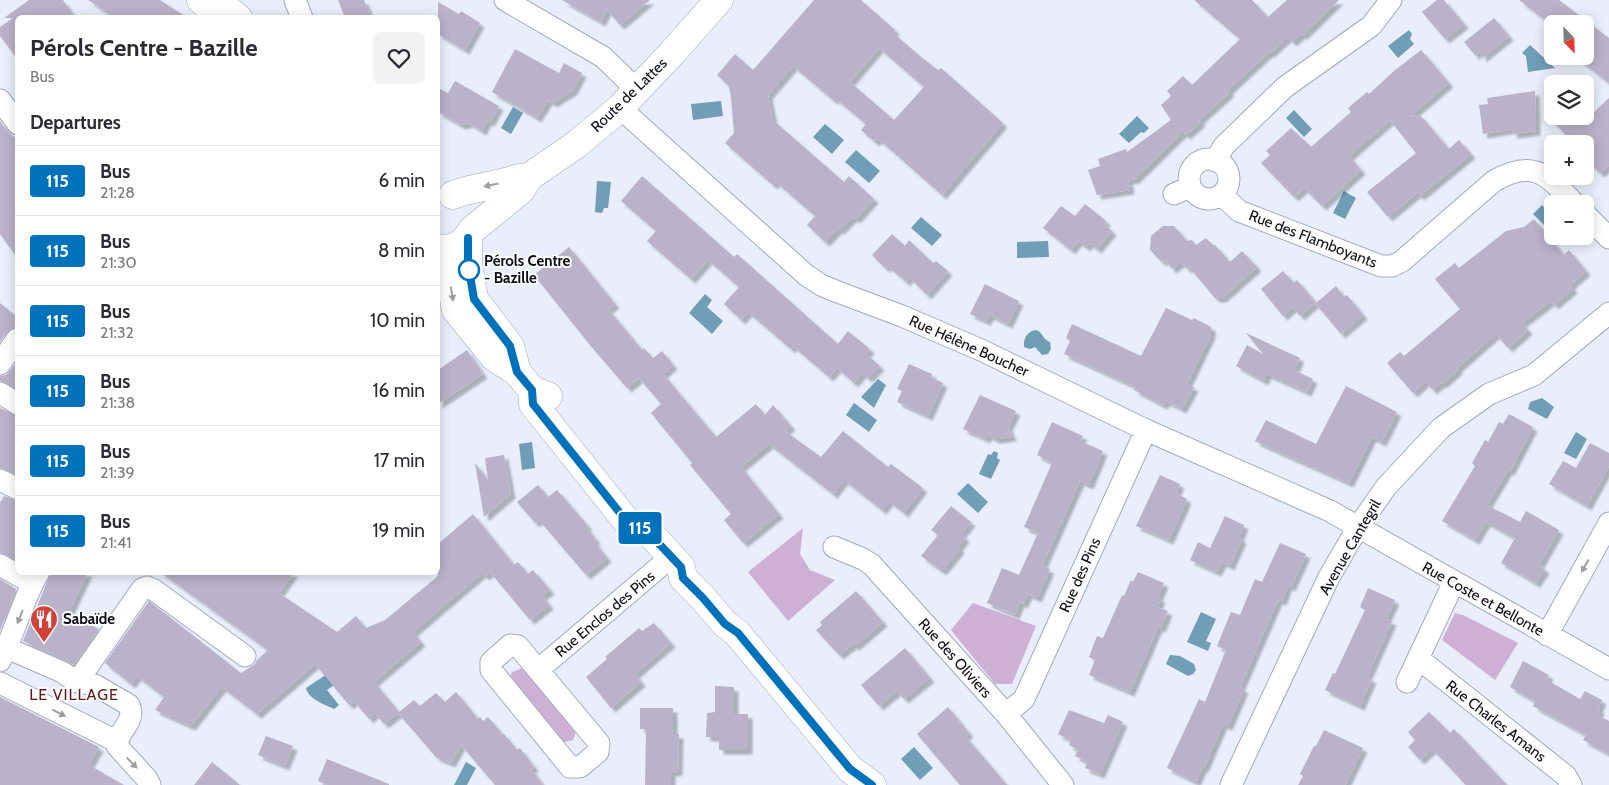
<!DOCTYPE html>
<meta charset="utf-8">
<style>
:root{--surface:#fff;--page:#f2f2f3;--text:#2b2b33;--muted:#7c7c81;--line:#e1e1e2}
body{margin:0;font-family:Cabin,sans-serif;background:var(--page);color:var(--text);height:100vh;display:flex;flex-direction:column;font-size:19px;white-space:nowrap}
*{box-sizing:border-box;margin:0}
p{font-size:16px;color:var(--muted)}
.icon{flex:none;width:28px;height:28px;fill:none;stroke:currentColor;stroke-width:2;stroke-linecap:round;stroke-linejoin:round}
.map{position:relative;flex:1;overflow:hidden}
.panel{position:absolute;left:15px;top:15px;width:425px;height:560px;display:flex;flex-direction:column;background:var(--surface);border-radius:8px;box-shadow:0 2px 12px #0003}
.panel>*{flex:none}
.badge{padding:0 10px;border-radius:4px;font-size:18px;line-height:32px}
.needle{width:32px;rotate:157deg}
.buttons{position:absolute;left:1544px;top:15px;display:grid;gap:10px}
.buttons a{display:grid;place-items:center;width:50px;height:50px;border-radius:8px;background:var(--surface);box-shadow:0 2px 12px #0003;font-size:25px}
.map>.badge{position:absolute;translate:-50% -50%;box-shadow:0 0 0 2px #fff}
h2{padding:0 15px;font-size:19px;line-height:45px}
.round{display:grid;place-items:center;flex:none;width:52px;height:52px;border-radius:8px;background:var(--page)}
.headline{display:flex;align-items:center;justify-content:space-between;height:85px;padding:0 15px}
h1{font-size:24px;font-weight:700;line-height:38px}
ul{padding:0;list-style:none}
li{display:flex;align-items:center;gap:15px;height:70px;padding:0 15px;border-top:1px solid var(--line)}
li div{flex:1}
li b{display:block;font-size:19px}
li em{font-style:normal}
li .badge{min-width:55px;font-weight:700;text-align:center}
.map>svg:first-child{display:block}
</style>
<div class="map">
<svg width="1609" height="785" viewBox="0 0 1609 785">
<defs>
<filter id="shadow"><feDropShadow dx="4.5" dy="4.5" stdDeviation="1" flood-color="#0004"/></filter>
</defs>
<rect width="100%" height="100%" fill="#eaedfb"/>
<path fill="#ceb0d4" d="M803,528L800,554L810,570L835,580L788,621L748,572Z
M973,603L1036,626L1012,684H995L951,630Z
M1455,613L1463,615L1518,643L1495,680L1442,640Z
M523,668L577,729L573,740L561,743L509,680L512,672Z"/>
<path fill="#6f9eb6" d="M1409,30L1412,34L1410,39L1414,44L1398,58L1388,46Z
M1530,45L1555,68L1528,72L1526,56L1522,53Z
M721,101L723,116L693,120L691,104Z
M513,107L523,113L511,134L501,128Z
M1294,110L1312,129L1304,137L1286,118Z
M1137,116L1149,128L1144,133L1141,132L1129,143L1119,134Z
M825,124L844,140L832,154L813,137Z
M856,150L880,171L869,183L845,162Z
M597,181L611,182L608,208H604L602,213L595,212Z
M1344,191L1356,198L1345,219L1333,213Z
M1542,205L1552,216V231L1551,232L1533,214Z
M921,217L942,235L932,246L911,228Z
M1048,241L1049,257L1017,258V242Z
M705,294L712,300L707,307L723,321L712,334L689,313Z
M1036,330C1042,331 1042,339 1050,342L1051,349L1048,354L1042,355L1035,347L1030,349L1024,347C1023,338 1028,331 1036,330Z
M878,379L886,385L874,408L861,397Z
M1542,398L1554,407L1547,419L1528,409L1530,402Z
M854,403L877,420L869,432L846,415Z
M1576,432L1587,439L1576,459L1564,453Z
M532,442L535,468L522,470L519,444Z
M994,451L998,453L997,458L1000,460L991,479L979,474L988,454L991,455Z
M968,483L988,502L978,513L957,494Z
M1201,612L1216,619L1206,641L1211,643L1208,651L1187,642Z
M1170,655L1180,656L1194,664L1196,670L1193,674L1188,676L1166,664Z
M327,674L334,685L327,690L339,705L334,709C324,704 308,699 306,688Z
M914,747L933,768L920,780L901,759Z
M466,762L476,768L467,785H454Z"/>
<path fill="#b9b2c9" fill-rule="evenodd" filter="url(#shadow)" d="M29,0H63L75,18H18V60L0,36V27L13,18H4Z
M88,0H160L188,18H116Z
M338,0H364L371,18H345Z
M562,0H650L620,25L607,10L601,22Z
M814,0H861L895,30L893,33L920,56L938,70L941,68L1003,123L942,195L890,149L878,139L875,142L861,130L866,124L835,98L833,100L793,66L768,95L773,120L844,182L849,176L874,199L856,219L853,217L840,230L838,229L825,242L807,225L815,216L776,182L773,185L725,143L734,133L731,98L729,86L717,75L735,54L753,70ZM879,48L924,87L894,120L850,82Z
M1194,0H1252L1268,17L1287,0H1339L1303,35L1301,34L1292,42L1288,37L1270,53L1269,52L1228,90L1230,92L1199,120L1201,122L1186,135L1183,132L1135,179L1128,180L1130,190L1097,195L1088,170L1100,166L1098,159L1126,149L1127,152L1171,120L1161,105L1171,96L1167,91L1183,76L1192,85L1240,39Z
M1437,0H1444L1464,24L1445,39L1422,12Z
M1519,0H1559L1609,38V83L1574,56H1585V24H1552V25Z
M438,2L459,14L461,11L480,23L465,50L438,34Z
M1494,18L1509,36L1482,58L1481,51L1475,55L1464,42Z
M515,49L559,73L564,63L582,73L573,90L553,103L548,100L537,118L492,92Z
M1421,50L1449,83L1410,116L1420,115L1449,149L1459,140L1471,154L1420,196L1417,193L1388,217L1367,192L1416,153L1390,120L1349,156L1361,170L1322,206L1304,188L1294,197L1261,163L1270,155L1266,151L1291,128L1311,147L1351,112L1348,108L1367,92L1369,94L1394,71Z
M455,81L499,106L490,122L487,121L482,131L469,123L461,125L438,112V88L448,93Z
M1535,91L1536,131L1513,134L1512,129L1483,134L1479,105L1488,104L1487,98Z
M1609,98V165L1600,173L1585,159V144H1574L1548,116H1590Z
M0,121L8,132L18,140V259L0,234Z
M642,176L734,257L737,254L838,344L848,331L870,349L866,354L880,366L868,378L862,373L854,383L837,368L829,377L793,346L791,349L748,312L741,320L724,304L739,287L708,260L691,279L647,241L656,231L621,201Z
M1085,204L1106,221L1104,224L1112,231L1097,249L1089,243L1086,247L1078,241L1071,250L1043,228L1061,206L1075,216Z
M1534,219L1564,255L1569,250L1586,271L1570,285L1573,289L1554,305L1551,301L1522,323L1528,330L1508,348L1496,334L1457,368L1458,370L1442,384L1441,383L1432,390L1426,381L1413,393L1387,363L1400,352L1404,356L1460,309L1435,279L1455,263L1459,268L1506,231L1524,227Z
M1163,226H1174L1187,241L1192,240L1196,245L1206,238L1214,246L1215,245L1230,262L1242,251L1257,267L1222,298H1215L1189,267L1187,269L1181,262L1172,269L1165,260L1162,262L1150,250L1151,236Z
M892,234L905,246L909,240L933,263L936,261L948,271L927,295L909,277L906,282L888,266L885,268L872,255Z
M569,247L615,304L608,309L642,350L644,348L653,358L662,351L673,365L663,374L716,437L756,404L765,415L773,405L791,426L785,431L821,457L843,431L888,467L891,464L923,488L904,513L889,501L882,510L844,480L833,494L769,444L741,467L779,514L743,543L724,520L731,514L690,465L692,463L651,413L661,404L639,378L627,388L590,345L534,275Z
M1283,271L1294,283L1297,280L1316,303L1336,286L1344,297L1347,295L1363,315L1341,334L1315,303L1300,316L1293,307L1283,316L1261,289Z
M985,284L1019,301L1008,324L990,315L986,321L970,314Z
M0,303L18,318V327L12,328L7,332L0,342Z
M1166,308L1192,320L1194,318L1211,327V334L1187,384L1194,387L1182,409L1166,401L1163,405L1134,390L1136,387L1064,354L1070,341L1066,338L1072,324L1141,356Z
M1246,333L1300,358L1294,370L1313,379L1307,392L1267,374L1264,381L1236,366L1247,345L1263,354Z
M467,350L483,374L438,404V370Z
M18,360V389L0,381V376L6,375L10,371Z
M909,364L932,374L931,377L943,383L928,416L897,402L902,391L897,389Z
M1346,386L1397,412L1382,442L1372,437L1349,483L1255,441L1266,420L1316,444Z
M980,395L1016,411L1008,427L1012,437L996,439L987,435L986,439L963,429Z
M0,408L18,416V475L0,468Z
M1509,414L1533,427L1510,471L1508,470L1487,505L1520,522L1526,511L1559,530L1539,565L1545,569L1536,583L1501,563L1515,538L1486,522L1475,540L1442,521L1475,466L1472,463L1485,440L1488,442L1499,422L1503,424Z
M1052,422L1083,436L1080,441L1103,451L1089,485L1080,481L1042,566L1050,569L1037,598L1028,594L1023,604L1020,602L1015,615L987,603L1002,568L1019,575L1038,533L1024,527L1052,463L1037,455Z
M1590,443L1609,453V466L1587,506L1549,484L1563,461L1576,468Z
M504,455L511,494L484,517L475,463L488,480L485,458Z
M1160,475L1180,484L1176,493L1187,499L1169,540L1136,526Z
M538,485L548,497L557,490L588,526L586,527L596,540L594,541L607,558L586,575L539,520L535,523L517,502Z
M4,496L18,501V560L0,553V503Z
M951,506L971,522L961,534L965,538L958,547L960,549L942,571L921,556L938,535L931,530Z
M473,514L514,565L518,562L528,574L533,570L550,590L542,596L549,605L530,620L490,572L485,576L482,573L413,632L421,642L374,682L399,712L384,724L375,713L369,719L354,701L349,705L315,664L257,714L222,687L191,726L155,710L164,697L137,676L131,684L105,663L149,601L241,673L255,664L257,660L268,650L160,572H294L279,593L337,632L356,616L366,628L385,620L438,576V544Z
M1225,516L1244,525L1239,537L1242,539L1230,566L1222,562L1217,572L1190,560L1198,542L1210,548Z
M1280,543L1306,554L1291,587L1288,585L1282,601L1278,600L1240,687L1244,689L1228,726L1223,724L1204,768H1202L1196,782L1167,768L1199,699L1205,702L1226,650L1217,646L1231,612L1240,615L1255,579L1262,582Z
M51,572H88L68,614L99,629L74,665L23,641Z
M1138,572L1164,583L1158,597L1161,599L1157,607L1168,611L1161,628L1158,627L1130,692L1089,675L1095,660L1089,657L1097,636L1103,638L1122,595L1124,596L1131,580L1133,582Z
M0,579L16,589L0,631Z
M1368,588L1395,600L1386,619L1392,621L1367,677L1372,679L1360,706L1325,690L1333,673L1335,674L1365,610L1360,607Z
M856,591L883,622L855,646L853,644L839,655L816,630L822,625L820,622Z
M654,623L671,643L635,674L641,682L611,708L586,677L607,659L605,657L639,628L642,631Z
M905,648L930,678L904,699L897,691L879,706L861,685Z
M1523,661L1549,675L1547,680L1580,699L1585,691L1602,700L1598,708L1600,709L1598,715L1609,721V754L1583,740L1586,735L1533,706L1535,701L1510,687Z
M715,686L734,687V714H748V750H719V737H706L707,713L715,712Z
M456,692L478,719L480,717L483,721L488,717L503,735L504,734L517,750L520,748L534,767L531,769L543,785H495L461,745L451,763L436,757L398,713L414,700L420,706L436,693L445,702Z
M0,697L99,747L89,765L124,785H0Z
M948,707L969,733L965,736L1007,785H960L917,734Z
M640,708H673V734H679L678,771L671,772V785H645L646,729H640Z
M1069,710L1104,723L1108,715L1123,722L1100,774L1085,768L1087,762L1075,756L1078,750L1069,745L1071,740L1058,734Z
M1429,712L1450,733L1454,729L1507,785H1466L1432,749L1420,760L1408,747L1415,740L1408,732Z
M1324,730L1363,748L1345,785H1298L1303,776L1300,774L1314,746H1316Z
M266,736L293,746L285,766L258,755Z
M327,759L389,784V785H328L318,781Z
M212,762L240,785H194Z"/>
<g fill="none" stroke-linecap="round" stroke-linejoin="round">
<g stroke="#a3a8be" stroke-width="23">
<path id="street" d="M295,0L302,18
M505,0L603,57L637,90
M0,100L18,124
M620,108L806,275L821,285L838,292L902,316L981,350L1146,430L1330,511L1609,669
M1189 179a20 20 0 1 1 40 0a20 20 0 1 1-40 0Z
M1215,161L1224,146L1285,87L1371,26L1391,0
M1174,194L1190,187
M1222,195L1239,211L1381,266H1392L1402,261L1494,181C1534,158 1547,175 1575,204
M1585,214L1609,238
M0,364L17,339
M0,393L18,404
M0,480L18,489
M834,547L863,559L872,565L1006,714L1063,785
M0,565L32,583
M1547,635L1609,523
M510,645L518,646L599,743L598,752L580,767H570L491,670V662Z
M7,648L62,672L77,682L95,685L129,705C137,721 117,731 117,746L147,779L150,785
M1419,659L1566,776L1571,785
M0,661C15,633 22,600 39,572
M538,670L671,557
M77,682L142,589L147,587L154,590L245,656
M1407,682L1454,582
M0,683L110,738L117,740
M1006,714L1024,699L1146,430
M1231,785L1329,577L1358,527L1386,487L1441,428L1489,394L1534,375L1609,313"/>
</g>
<g stroke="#a3a8be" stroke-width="29">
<path id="secondary" d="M201,0L207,4L226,8L238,18
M453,195C469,189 485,187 501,183C511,181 518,177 529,177
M468,238V264L474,299L510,346L517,372
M438,248C454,251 464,244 472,230L521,190L529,177L577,144L620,108L672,53L719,0
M438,248L448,266L456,310L495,358L517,372L532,390L548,396
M532,390L533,404L628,523L647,530L681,567L683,578L703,598L725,624L737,633L850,769L872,785"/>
</g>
<use href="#street" stroke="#fff" stroke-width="21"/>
<use href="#secondary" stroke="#fff" stroke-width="28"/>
</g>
<defs><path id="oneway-solid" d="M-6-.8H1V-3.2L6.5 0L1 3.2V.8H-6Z" transform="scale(1.25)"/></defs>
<g fill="#9f9fa2">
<use href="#oneway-solid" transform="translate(491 185) rotate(168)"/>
<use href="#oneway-solid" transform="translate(452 294) rotate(81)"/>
<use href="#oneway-solid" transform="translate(1585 566) rotate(119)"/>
<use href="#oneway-solid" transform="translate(20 617) rotate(111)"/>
<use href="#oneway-solid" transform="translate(59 713) rotate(27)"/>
<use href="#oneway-solid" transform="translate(132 763) rotate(46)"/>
</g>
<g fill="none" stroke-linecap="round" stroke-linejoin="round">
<g stroke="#fff" stroke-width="11">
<path id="line" d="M468,238V264L474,299L510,346L517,372L532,390L533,404L628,523L646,530L681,567L683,578L703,598L725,624L738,633L850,769L872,785"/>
</g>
<use href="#line" stroke="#0072bc" stroke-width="8"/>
</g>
<defs>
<g id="restaurant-pin" transform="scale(1.4375)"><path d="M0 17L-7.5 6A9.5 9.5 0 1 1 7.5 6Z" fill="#d0413a" stroke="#fbfbfb"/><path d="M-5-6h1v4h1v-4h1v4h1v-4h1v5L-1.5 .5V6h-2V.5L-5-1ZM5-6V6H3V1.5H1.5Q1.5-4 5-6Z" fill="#fff"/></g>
</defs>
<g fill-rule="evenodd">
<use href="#restaurant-pin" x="44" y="619"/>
</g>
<circle fill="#fff" stroke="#0072bc" stroke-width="2.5" cx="469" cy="270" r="10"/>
<g text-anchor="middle" stroke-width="4" stroke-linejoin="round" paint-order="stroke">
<g font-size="15" fill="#0e1017" stroke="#fbfbfb">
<text transform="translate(629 95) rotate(-44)" y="5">Route de Lattes</text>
<text transform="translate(1313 239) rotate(21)" y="5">Rue des Flamboyants</text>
<text transform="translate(969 346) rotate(24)" y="5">Rue Hélène Boucher</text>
<text transform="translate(1350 547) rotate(-60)" y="5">Avenue Cantegril</text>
<text transform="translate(1080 575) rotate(-66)" y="5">Rue des Pins</text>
<text transform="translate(1483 599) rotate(29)" y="5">Rue Coste et Bellonte</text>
<text transform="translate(605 614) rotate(-40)" y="5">Rue Enclos des Pins</text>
<text transform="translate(955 658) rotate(48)" y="5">Rue des Oliviers</text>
<text transform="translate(1496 721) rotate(38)" y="5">Rue Charles Amans</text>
</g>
<g font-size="15" font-weight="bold" fill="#0e1017" stroke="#fbfbfb" text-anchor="start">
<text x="484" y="266">Pérols Centre<tspan x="484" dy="17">- Bazille</tspan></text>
</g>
<g font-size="15" font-weight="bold" fill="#0e1017" stroke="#fbfbfb" text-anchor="start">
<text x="63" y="624">Sabaïde</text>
</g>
<g font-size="16" letter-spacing="1" fill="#5f1b17" stroke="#fbfbfb">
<text x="74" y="700">LE VILLAGE</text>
</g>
</g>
</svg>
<div class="buttons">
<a><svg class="needle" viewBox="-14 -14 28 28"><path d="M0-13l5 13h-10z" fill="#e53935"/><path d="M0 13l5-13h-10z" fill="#7c7c81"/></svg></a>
<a><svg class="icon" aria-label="layers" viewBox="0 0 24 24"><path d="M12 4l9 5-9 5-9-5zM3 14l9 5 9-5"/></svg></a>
<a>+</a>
<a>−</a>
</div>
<b class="badge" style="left:640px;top:528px;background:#0072bc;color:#fff">115</b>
<section class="panel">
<div class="headline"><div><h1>Pérols Centre - Bazille</h1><p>Bus</p></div><a class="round"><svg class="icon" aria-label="heart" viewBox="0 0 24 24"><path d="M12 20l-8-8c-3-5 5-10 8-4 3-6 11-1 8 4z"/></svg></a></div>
<h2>Departures</h2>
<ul>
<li><span class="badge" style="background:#0072bc;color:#fff">115</span><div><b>Bus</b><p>21:28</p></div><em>6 min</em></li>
<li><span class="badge" style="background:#0072bc;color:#fff">115</span><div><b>Bus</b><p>21:30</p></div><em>8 min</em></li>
<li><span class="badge" style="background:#0072bc;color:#fff">115</span><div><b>Bus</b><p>21:32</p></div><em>10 min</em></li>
<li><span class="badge" style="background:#0072bc;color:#fff">115</span><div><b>Bus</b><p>21:38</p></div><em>16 min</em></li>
<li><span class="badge" style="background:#0072bc;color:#fff">115</span><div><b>Bus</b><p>21:39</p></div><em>17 min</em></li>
<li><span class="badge" style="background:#0072bc;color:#fff">115</span><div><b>Bus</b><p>21:41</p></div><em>19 min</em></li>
</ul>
</section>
</div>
